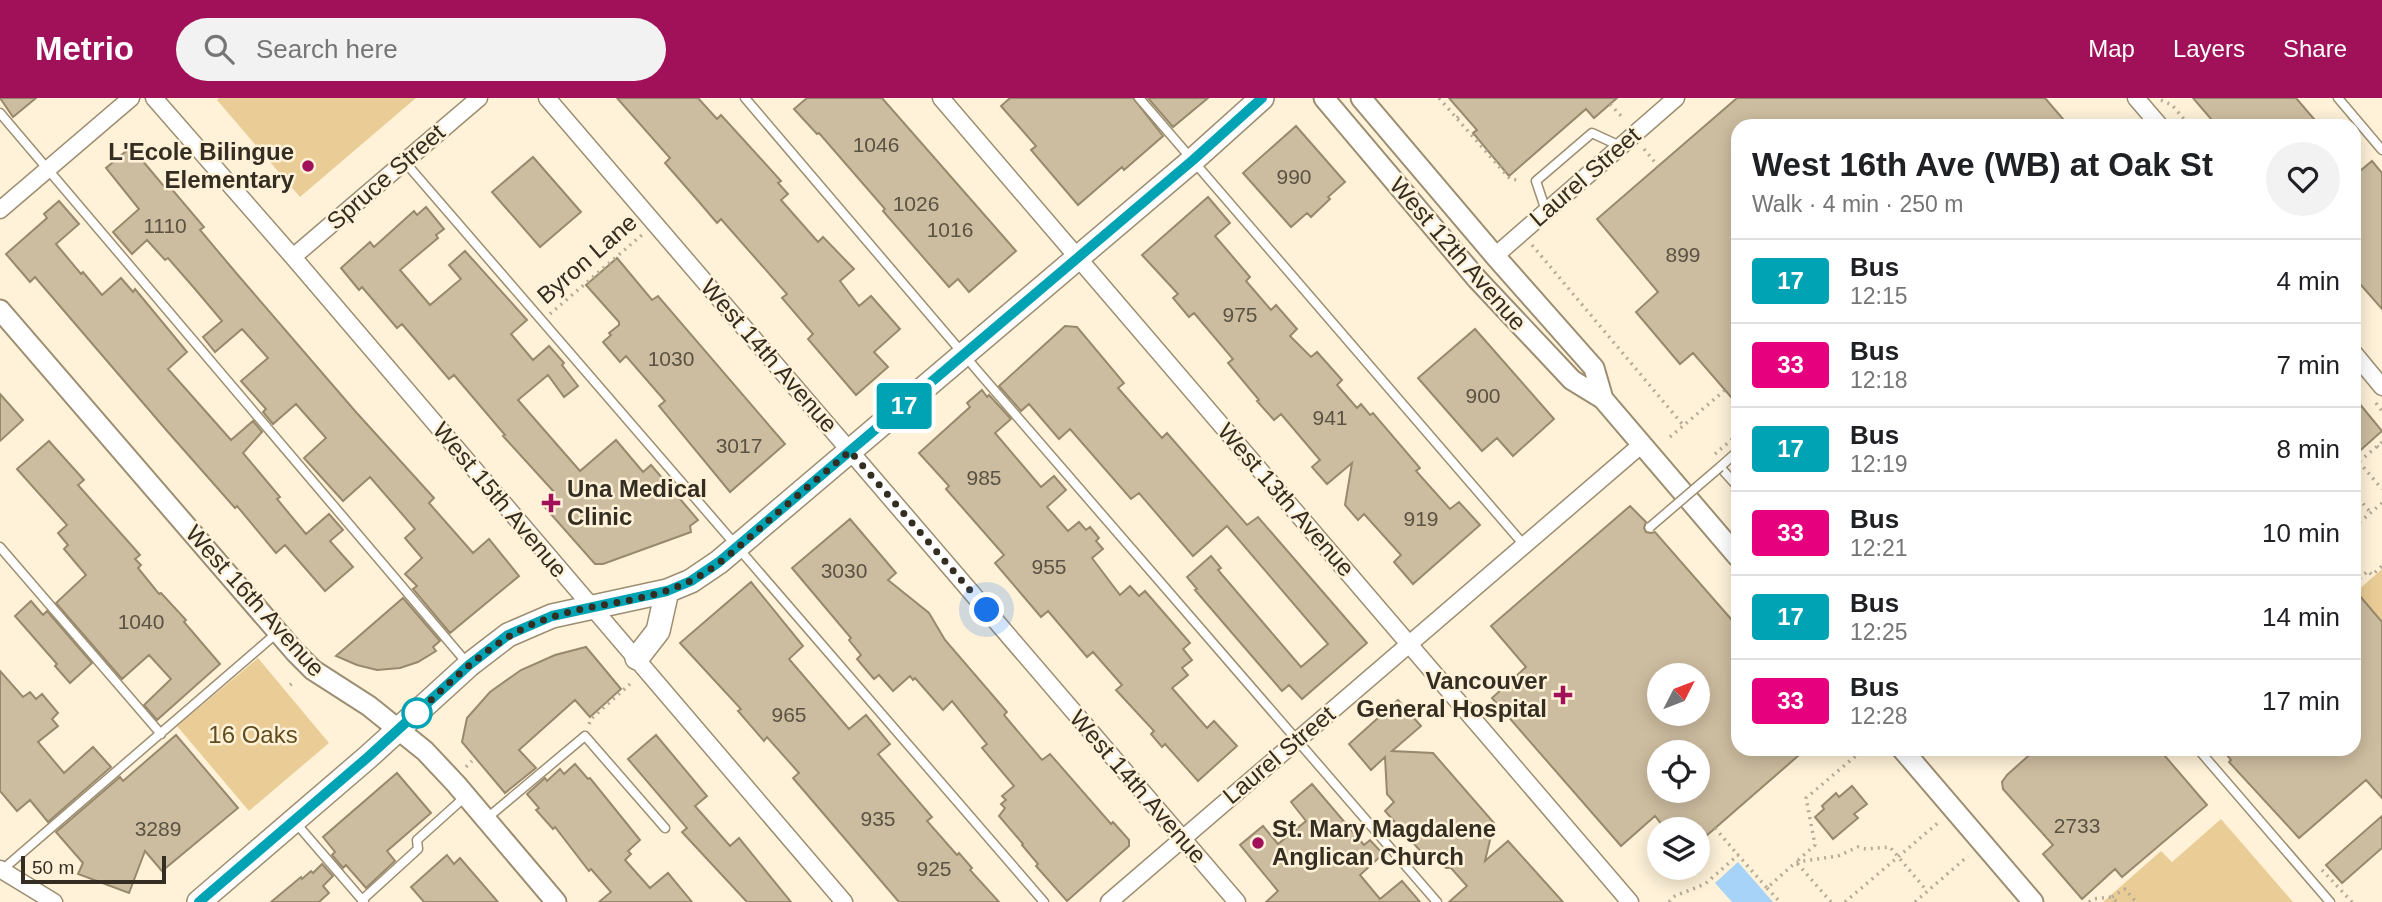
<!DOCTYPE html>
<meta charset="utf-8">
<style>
:root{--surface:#fff;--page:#f2f2f2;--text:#202124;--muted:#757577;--line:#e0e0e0;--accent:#a0115a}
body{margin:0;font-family:Arial,sans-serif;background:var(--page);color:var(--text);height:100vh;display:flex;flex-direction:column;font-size:26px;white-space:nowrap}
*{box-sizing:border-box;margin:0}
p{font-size:23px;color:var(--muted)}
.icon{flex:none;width:38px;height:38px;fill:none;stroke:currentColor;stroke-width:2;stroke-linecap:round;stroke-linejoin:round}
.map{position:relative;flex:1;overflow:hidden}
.side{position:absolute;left:1731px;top:21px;width:630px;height:637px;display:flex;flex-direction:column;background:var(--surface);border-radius:21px;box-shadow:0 4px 18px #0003}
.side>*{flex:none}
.badge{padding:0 14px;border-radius:5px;font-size:24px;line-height:46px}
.needle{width:46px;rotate:48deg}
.fabs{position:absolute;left:1647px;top:565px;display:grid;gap:14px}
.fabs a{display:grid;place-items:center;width:63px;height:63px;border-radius:50%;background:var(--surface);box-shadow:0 4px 18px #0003;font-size:35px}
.scale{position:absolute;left:21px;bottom:18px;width:145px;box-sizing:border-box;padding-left:7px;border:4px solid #342e22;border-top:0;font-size:19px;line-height:24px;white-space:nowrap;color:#342e22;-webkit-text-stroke:5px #fff2d9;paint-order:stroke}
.you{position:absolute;width:35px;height:35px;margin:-18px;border:5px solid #fff;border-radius:50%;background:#1a73e8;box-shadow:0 0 0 10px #1a73e833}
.map>.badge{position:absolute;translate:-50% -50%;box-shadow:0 0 0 4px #fff}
.round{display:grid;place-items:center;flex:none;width:74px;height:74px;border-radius:37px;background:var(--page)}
.head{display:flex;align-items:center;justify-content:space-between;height:119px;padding:0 21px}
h1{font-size:33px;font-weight:600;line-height:52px}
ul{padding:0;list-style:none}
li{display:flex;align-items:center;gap:21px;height:84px;padding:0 21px;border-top:2px solid var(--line)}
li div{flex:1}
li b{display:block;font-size:26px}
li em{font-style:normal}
li .badge{min-width:77px;font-weight:700;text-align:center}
header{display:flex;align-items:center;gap:42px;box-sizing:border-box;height:98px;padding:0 35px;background:var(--accent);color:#fff}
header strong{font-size:33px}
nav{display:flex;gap:38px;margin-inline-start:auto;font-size:24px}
.search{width:490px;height:63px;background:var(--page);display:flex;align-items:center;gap:18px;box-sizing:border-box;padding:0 24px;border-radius:38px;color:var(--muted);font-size:26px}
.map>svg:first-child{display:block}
</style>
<header>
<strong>Metrio</strong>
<div class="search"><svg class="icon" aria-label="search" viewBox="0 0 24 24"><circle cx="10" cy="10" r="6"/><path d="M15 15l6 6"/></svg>Search here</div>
<nav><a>Map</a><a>Layers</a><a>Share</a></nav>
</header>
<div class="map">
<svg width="2382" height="804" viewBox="0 0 2382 804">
<rect width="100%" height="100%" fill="#fff2d9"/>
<path fill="#eacd96" d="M219,0H416L300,99L217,2Z
M2382,471V524L2356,494Z
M258,560L329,645L249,713L177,628Z
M2221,721L2293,804H2103L2161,753L2172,764Z"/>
<path fill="#a6d3f7" d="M1738,764L1773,804H1732L1715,785Z"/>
<path fill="#cdbda0" stroke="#98896d" stroke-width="2" fill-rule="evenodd" d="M0,0H36L13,19Z
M617,0H698L717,21L721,17L781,83L778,85L788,96L781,102L818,144L823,139L854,171L840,183L859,208L871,198L900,231L874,254L888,269L856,297L808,241L813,236L782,200L787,196L721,121L717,125L700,105L665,65L670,60Z
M807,0H882L1016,153L969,194L958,181L949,189L883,113L885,111L819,35L817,36L794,11Z
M1010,0H1133L1163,38L1124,72L1122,69L1078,107L1031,52L1036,48L1001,8Z
M1148,0H1208L1173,29Z
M1449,0H1617L1594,20L1586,11L1509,78L1473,35L1477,32Z
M1737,0H2045L2069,28H1738V307L1693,255L1680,266L1636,214L1658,194L1597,121Z
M2193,0H2296L2320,28H2217Z
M1296,28L1345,84L1328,99L1330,101L1311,119L1307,115L1291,129L1243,75Z
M131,49L167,92L170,89L204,129L200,132L237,176L355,313L434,400L429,405L473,455L489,441L519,478L450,535L413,491L417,488L405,476L422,460L405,440L415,431L370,379L343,403L304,360L326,340L296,306L273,326L263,314L266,311L241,283L268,260L242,231L215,254L203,239L222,223L195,191L168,160L165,162L147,142L132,156L113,134L139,111L106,70Z
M533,59L581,114L540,149L492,94Z
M2372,63L2382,75V211L2354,179V78Z
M1208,99L1230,125L1215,138L1250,179L1246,183L1271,212L1276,207L1297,231L1290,238L1311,259L1317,254L1342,282L1337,287L1357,310L1361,306L1370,317L1373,315L1420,370L1416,373L1450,411L1459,404L1480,427L1413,486L1394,464L1401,457L1364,416L1358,422L1345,407L1352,365L1327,386L1312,369L1320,362L1281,316L1274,322L1257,303L1259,302L1228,265L1233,261L1194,215L1189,219L1173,200L1178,196L1142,157Z
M59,103L79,126L56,146L81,176L83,174L102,197L121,180L133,194L135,191L187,254L168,271L231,342L253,323L262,334L243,355L280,399L277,401L306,436L329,416L343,432L330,443L353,469L325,493L285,447L276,455L237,408L235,410L168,334L35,179L30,184L6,156L47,120L44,116Z
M426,109L444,131L436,137L438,140L400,172L430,207L461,181L449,167L465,153L527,222L511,236L533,262L549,248L564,265L562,267L578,288L564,299L548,277L518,302L580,373L616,342L643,374L651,367L698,422L690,428L691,434L603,466H595L542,406L555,395L503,338L505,337L454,277L449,281L402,226L397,230L362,189L359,192L341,170L370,144L374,149L414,113L417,117Z
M617,160L652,202L658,198L785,346L730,394L659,308L665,303L626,258L620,264L603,244L611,237L609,235L619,227V224L586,187Z
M1065,228L1077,229L1124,285L1118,290L1162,340L1167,335L1247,427L1258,419L1367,545L1302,601L1289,587L1282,593L1195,492L1197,491L1187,479L1211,458L1221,470L1218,472L1301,569L1328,546L1227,428L1193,458L1139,395L1131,401L1070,331L1059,341L1029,306L1021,313L999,288Z
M1475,231L1554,321L1513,358L1497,340L1482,353L1418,280Z
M982,292L987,299L989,297L1011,321L995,335L1041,389L1054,378L1066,392L1047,409L1068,433L1079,424L1086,432L1090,429L1099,440L1096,443L1103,451L1092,460L1120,497L1130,488L1139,498L1145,493L1190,545L1183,551L1192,562L1182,570L1188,577L1172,590L1207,630L1214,623L1237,648L1198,683L1165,646L1162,649L1151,636L1154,633L1116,592L1122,587L1093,554L1087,559L1048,513L1041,519L995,465L1004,457L946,391L949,388L919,355L970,309L967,305Z
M0,296L23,322L0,343Z
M2354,299L2382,333L2354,358Z
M49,343L84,382L78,387L140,457L135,461L141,467L138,470L159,496L161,495L186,522L184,524L220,566L157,622L144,607L171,581L149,557L122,581L56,505L86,477L64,451L68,447L58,435L67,427L17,371Z
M1630,408L1646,424L1644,430L1646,434L1651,435L1655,434L1738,529V651H1806L1698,745V732H1666L1655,718L1621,748L1492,600L1526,569L1491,528ZM1659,578H1698V616H1659ZM1659,654H1698V693H1659Z
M850,421L896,475L888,482L929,515L945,542L1007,614L1004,617L1042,662L1050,656L1111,726L1113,724L1129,742V748L1067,803L1036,768L1038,766L1022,747L1023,746L999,718L1005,710L1001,706L1006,702L1002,698L1014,688L982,650L987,646L952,603L943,612L915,580L913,582L910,578L893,593L879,577L874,581L857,561L861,557L849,542L851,540L792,470Z
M751,484L803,548L789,561L849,631L866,617L890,646L878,656L932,719L927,723L957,757L959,755L972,770L970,772L999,804H899L793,680L799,675L767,639L764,643L738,613L741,611L680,545Z
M2354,491L2382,524V700L2366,682L2299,740L2229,664L2231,662L2222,651H2354Z
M403,500L440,543L433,549L436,553L418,564L400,570L377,572L357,567L336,558Z
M31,503L43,517L47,513L92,565L70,585L55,568L57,566L15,518Z
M586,549L621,591L590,619L575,602L519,652L536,670L505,695L462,644L467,620L490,594L521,572L555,557Z
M0,573L23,599L30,594L36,601L42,596L58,615L52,621L58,628L38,644L64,675L93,649L111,669L48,724L30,702L17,713L0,693Z
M1398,602L1421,628L1392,653L1433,655L1494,725L1485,763L1508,743L1563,804H1449L1467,788L1451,770H1446L1437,757L1430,764L1385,713L1394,704L1387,696L1385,659L1371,672L1349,646Z
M176,637L238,710L162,773L145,753L129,795L78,776L83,765L56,734L120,679L123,683Z
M656,637L707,698L695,708L730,748L739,740L791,804H747L682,734L687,730L628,661Z
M2036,651H2159L2207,707L2122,779L2115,771L2082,801L2043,756L2053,747L2003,691L2002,684L2007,677Z
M575,666L588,681L590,680L640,742L628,753L631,756L625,762L650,790L668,775L692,804H599L611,794L591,771L589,773L555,729L553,731L536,712L539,710L527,696L545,680L547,683L560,671L564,676Z
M397,675L431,715L387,753L395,763L366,790L346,767L343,770L332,757L335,754L323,739Z
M1312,686L1364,747L1370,742L1383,756L1360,777L1380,801L1402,783L1420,804H1266L1278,793L1240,747L1263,728L1278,746L1306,723L1291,704Z
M1852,688L1867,706L1854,716L1858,720L1833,741L1815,719L1824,711L1822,708L1836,695L1839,699Z
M2382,718V750L2342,785L2326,767Z
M447,757L454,766L460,760L498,804H424L411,789Z
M322,766L333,778L323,788L329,795L319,804H271L301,779L302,781L311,773L313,775Z"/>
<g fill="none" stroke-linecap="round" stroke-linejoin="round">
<g stroke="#9d8e71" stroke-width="11">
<path id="service" d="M745,0L982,278L1437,804
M1139,0L1524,447
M2338,0L2382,52
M0,15L467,565
M404,63L1044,804
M1546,113L1536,83L1592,35L1620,48
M1738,353L1720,369L1738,389
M0,449L161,636
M2198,651L2330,804
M486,721L585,638L665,730
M295,724L364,804
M2,772L278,534
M362,802L418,751L417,742L466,698"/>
</g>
<g stroke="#9d8e71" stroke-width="19">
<path id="minor" d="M154,0L293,159L844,804
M547,0L1237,804
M941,0L1630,804
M2136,0L2160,28
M0,112L131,0
M1495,158L1676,0
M293,159L479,0
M2354,255L2382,289
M0,771L54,804
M1109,804L1641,347"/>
</g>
<g stroke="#9d8e71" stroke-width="23">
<path id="tertiary" d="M1324,0L1477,181L1572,282L1603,301L1738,459
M1361,0L1495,158L1594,270L1603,301
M0,212L295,554L313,572L369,608L425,653L456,686L556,804
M1902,651L2033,804"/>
</g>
<g stroke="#9d8e71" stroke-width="26">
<path id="secondary" d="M637,560L658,533L667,493
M199,804L368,659L469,567L508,537L552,518L667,493L691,483L719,464L1193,62L1262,0"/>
</g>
<path stroke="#b5ab97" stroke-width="3.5" stroke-dasharray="2 5" stroke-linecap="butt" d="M1439,0L1510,81L1517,82
M2161,2L2172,7L2190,28
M1610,6L1624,21
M1457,20L1462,15
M1644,51L1658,68
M1532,147L1683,327
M550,216L643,136
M2376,305L2382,313
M1670,339L1725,292
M2377,348L2382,353
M2359,364L2382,391
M2354,368L2382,344
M2354,395L2371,415
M2354,429L2382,405
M2354,472L2360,479
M2354,485L2368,473L2372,477L2382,468
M290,587L294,584
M589,626L591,621L630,586
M466,669L472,663
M1715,730L1738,757
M2322,772L2352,804
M1767,790L1780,804
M2112,799L2125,791L2136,804
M1669,804L1675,798L1705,786L1738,757L1767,790L1796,764L1838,758L1858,749L1866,751L1890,749L1927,793
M1831,804L1796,764L1815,747L1806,700L1864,651
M1845,804L1939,724
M1915,804L1968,758
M2089,804L2093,801L2112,799L2117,804"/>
<use href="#service" stroke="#fff" stroke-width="8"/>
<use href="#minor" stroke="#fff" stroke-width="16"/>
<use href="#tertiary" stroke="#fff" stroke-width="19"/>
<use href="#secondary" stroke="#fff" stroke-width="23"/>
<g stroke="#9d8e71" stroke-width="11" stroke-linecap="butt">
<path id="service-bridge" d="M1650,429L1720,369"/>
</g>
<path stroke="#b5ab97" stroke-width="3.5" stroke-dasharray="2 5" stroke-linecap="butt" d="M1715,356L1738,336"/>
<use href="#service-bridge" stroke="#fff" stroke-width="8"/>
</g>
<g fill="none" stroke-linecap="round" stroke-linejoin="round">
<g stroke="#fff" stroke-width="16">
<path id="line" d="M199,804L368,659L469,567L508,537L552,518L667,493L691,483L719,464L1193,62L1262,0"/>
</g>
<use href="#line" stroke="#00a3b4" stroke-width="10"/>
<path stroke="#342e22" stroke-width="7" stroke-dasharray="0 12.6" d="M417,615L415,617C457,578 497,536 552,519C597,504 647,505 690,483C715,471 737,450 758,432C788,405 820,379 850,353L987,512"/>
</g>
<g fill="#a0115a" stroke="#fff2d9" stroke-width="2.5">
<circle cx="308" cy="68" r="7"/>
<path d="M547.5 394.5h7v7h7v7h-7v7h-7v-7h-7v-7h7z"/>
<path d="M1559.5 586.5h7v7h7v7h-7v7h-7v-7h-7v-7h7z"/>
<circle cx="1258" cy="745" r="7"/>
</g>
<circle fill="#fff" stroke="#00a3b4" stroke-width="3.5" cx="417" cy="615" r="14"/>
<g text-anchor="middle" stroke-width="5" stroke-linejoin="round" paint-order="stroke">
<g font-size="21" fill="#5a5242">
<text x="876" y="54">1046</text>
<text x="1294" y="86">990</text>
<text x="916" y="113">1026</text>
<text x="165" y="135">1110</text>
<text x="950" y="139">1016</text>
<text x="1683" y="164">899</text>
<text x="1240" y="224">975</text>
<text x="671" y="268">1030</text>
<text x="1483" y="305">900</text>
<text x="1330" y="327">941</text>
<text x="739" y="355">3017</text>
<text x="984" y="387">985</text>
<text x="1421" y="428">919</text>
<text x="1049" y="476">955</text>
<text x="844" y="480">3030</text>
<text x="141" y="531">1040</text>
<text x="789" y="624">965</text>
<text x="878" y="728">935</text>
<text x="2077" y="735">2733</text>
<text x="158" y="738">3289</text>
<text x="934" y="778">925</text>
</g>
<g font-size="24" font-weight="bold" fill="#342e22" stroke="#fff2d9" text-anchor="end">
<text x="294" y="62">L'Ecole Bilingue<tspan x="294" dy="28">Elementary</tspan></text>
<text x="567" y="399" text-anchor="start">Una Medical<tspan x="567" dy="28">Clinic</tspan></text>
<text x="1547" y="591">Vancouver<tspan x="1547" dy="28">General Hospital</tspan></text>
<text x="1272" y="739" text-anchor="start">St. Mary Magdalene<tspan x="1272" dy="28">Anglican Church</tspan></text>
</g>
<g font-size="24" fill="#342e22" stroke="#fff2d9">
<text transform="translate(386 79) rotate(-41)" y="8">Spruce Street</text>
<text transform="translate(1585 79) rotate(-41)" y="8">Laurel Street</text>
<text transform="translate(1458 156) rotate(49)" y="8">West 12th Avenue</text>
<text transform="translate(587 161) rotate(-41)" y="8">Byron Lane</text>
<text transform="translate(769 258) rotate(49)" y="8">West 14th Avenue</text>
<text transform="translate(500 402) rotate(50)" y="8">West 15th Avenue</text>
<text transform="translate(1286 402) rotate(49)" y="8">West 13th Avenue</text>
<text transform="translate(255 503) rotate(48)" y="8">West 16th Avenue</text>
<text transform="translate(1279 657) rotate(-40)" y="8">Laurel Street</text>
<text transform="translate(1138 689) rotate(49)" y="8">West 14th Avenue</text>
</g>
<g font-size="24" fill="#624c1d" stroke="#fff2d9">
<text x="253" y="645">16 Oaks</text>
</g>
</g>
</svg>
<div class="fabs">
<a><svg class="needle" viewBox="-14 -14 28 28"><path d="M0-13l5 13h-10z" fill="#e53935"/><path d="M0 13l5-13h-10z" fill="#757577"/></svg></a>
<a><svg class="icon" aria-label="locate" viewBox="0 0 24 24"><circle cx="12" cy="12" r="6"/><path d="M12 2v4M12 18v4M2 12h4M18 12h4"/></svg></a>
<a><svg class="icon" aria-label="layers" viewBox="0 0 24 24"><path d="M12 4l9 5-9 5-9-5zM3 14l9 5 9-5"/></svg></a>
</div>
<div class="scale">50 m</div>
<div class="you" style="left:987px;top:512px"></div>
<b class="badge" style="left:904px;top:308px;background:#00a3b4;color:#fff">17</b>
<section class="side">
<div class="head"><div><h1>West 16th Ave (WB) at Oak St</h1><p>Walk · 4 min · 250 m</p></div><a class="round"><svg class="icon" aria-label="heart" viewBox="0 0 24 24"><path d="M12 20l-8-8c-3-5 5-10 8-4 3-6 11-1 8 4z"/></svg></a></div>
<ul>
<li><span class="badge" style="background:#00a3b4;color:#fff">17</span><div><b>Bus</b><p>12:15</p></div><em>4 min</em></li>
<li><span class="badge" style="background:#e6007e;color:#fff">33</span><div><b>Bus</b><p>12:18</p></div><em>7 min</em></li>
<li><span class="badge" style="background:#00a3b4;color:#fff">17</span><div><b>Bus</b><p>12:19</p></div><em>8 min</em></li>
<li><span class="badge" style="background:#e6007e;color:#fff">33</span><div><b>Bus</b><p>12:21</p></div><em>10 min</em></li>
<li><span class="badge" style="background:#00a3b4;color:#fff">17</span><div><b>Bus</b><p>12:25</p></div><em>14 min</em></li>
<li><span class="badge" style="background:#e6007e;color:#fff">33</span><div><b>Bus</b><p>12:28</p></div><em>17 min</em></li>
</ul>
</section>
</div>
